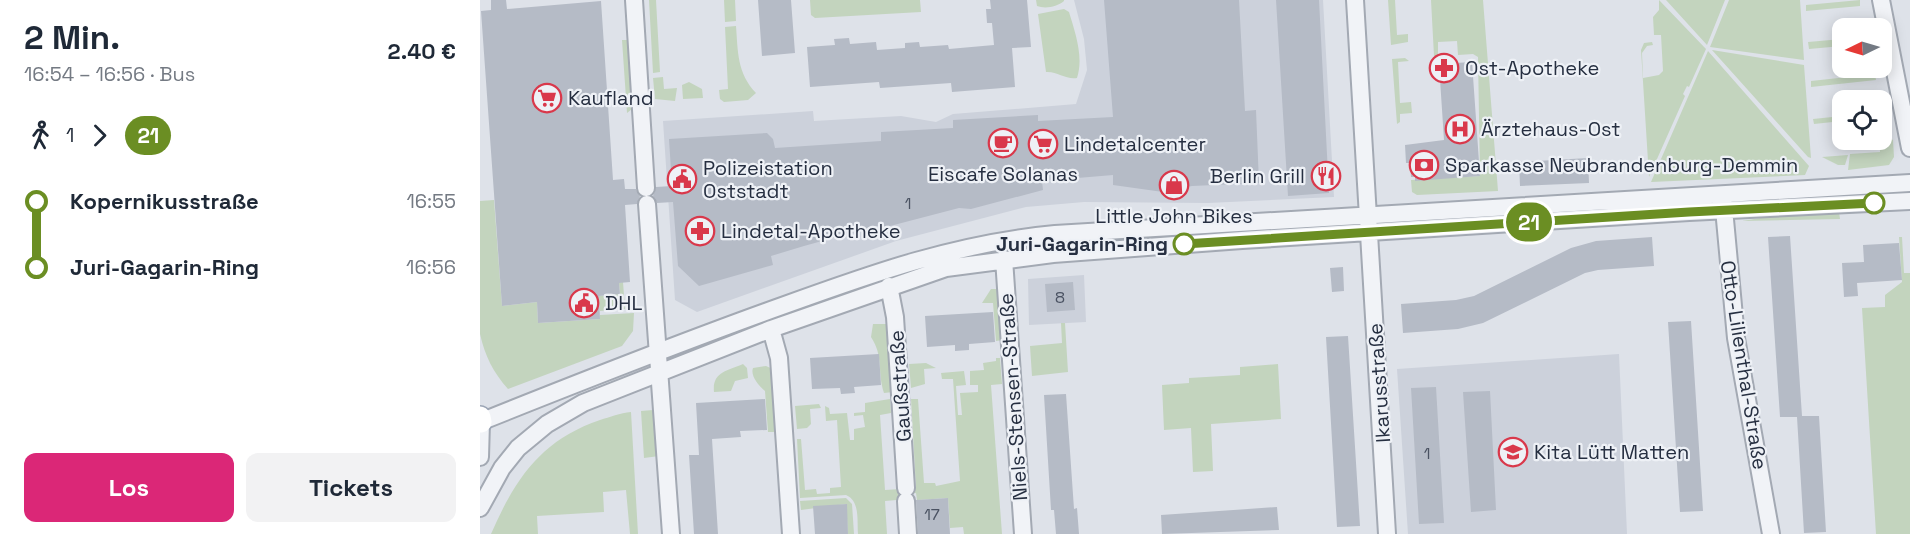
<!DOCTYPE html>
<html lang="de">
<meta charset="utf-8">
<style>
:root{--surface:#fff;--page:#f2f2f3;--text:#1f2937;--muted:#747a83;--accent:#db2777}
body{margin:0;font-family:"Space Grotesk",sans-serif;background:var(--page);color:var(--text);height:100vh;display:flex;flex-direction:column;font-size:22px;white-space:nowrap}
*{box-sizing:border-box;margin:0}
p{font-size:20px;color:var(--muted)}
.icon{flex:none;width:33px;height:33px;fill:none;stroke:currentColor;stroke-width:2;stroke-linecap:round;stroke-linejoin:round}
.map{position:relative;flex:1;overflow:hidden}
.sheet{display:flex;flex-direction:column;background:var(--surface);width:480px}
.sheet>*{flex:none}
.badge{padding:0 12px;border-radius:20px;font-size:21px;line-height:39px}
.needle{width:39px;rotate:265deg}
.fabs{position:absolute;left:1352px;top:18px;display:grid;gap:12px}
.fabs a{display:grid;place-items:center;width:60px;height:60px;border-radius:12px;background:var(--surface);box-shadow:0 3px 15px #0003;font-size:30px}
.map>.badge{position:absolute;translate:-50% -50%;box-shadow:0 0 0 3px #fff}
.legs{display:flex;align-items:center;gap:9px;height:66px;padding:0 24px;font-size:20px}
.legs p{margin-inline-start:auto}
.overview{display:flex;align-items:center;justify-content:space-between;height:102px;padding:0 24px}
h1{font-size:33px;font-weight:800;line-height:45px}
.button{display:flex;gap:12px;margin-top:auto;padding:12px 24px}
.button a{flex:1;height:69px;border-radius:12px;background:var(--accent);color:#fff;font-size:24px;font-weight:800;line-height:69px;text-align:center}
.button a+a{background:var(--page);color:var(--text)}
ul{padding:0 24px;list-style:none}
li{display:flex;align-items:center;gap:21px;height:66px;font-size:22px}
li i{display:grid;place-items:center;width:9px;height:100%;margin:0 8px;background:currentColor}
li i::after{content:'';width:15px;height:15px;margin:-8px;border:4px solid;border-radius:50%;background:var(--surface)}
li p{margin-inline-start:auto}
li:first-child i{background:linear-gradient(#0000 50%,currentColor 0)}
li:last-child i{background:linear-gradient(currentColor 50%,#0000 0)}
main{display:flex;flex:1;min-height:0}
.map>svg:first-child{display:block}
</style>
<main>
<section class="sheet">
<div class="overview"><div><h1>2 Min.</h1><p>16:54 – 16:56 · Bus</p></div><b>2.40 €</b></div>
<div class="legs"><svg class="icon" aria-label="walk" viewBox="0 0 24 24"><circle cx="13" cy="4" r="2"/><path d="M13 8l-2 6 4 7M11 14l-3 7M7 12l3-4h3l4 4"/></svg>1<svg class="icon" aria-label="forward" viewBox="0 0 24 24"><path d="M9 5l7 7-7 7"/></svg><b class="badge" style="background:#6b8e23;color:#fff">21</b></div>
<ul>
<li><i style="color:#6b8e23"></i><b>Kopernikusstraße</b><p>16:55</p></li>
<li><i style="color:#6b8e23"></i><b>Juri-Gagarin-Ring</b><p>16:56</p></li>
</ul>
<div class="button"><a>Los</a><a>Tickets</a></div>
</section>
<div class="map">
<svg width="1430" height="534" viewBox="0 0 1430 534">
<rect width="100%" height="100%" fill="#dee2e9"/>
<path fill="#ccd1db" d="M594,0H843L854,197L728,203L604,202L546,207L416,241L217,312L195,300L183,121L333,111L334,121L421,116L456,122L473,114L596,104L607,70L604,39Z
M604,275L606,322L549,325L548,279Z
M1139,354L1147,534H928L917,369Z"/>
<path fill="#c3d4be" d="M169,0H176L180,72L173,73Z
M244,0H255L256,21L245,22Z
M330,0H440L441,12L335,18L331,15Z
M556,0H584V1C577,7 565,9 557,6Z
M908,0H915L917,35L928,34V42L911,45Z
M951,0H1003L1018,191L937,195L932,192L931,180L1000,176L998,57L993,54L978,55L977,41L958,42V56H954Z
M1179,0L1226,49L1209,87L1207,86L1203,94L1205,96L1169,177L1161,50L1164,43L1172,42L1173,45L1167,46L1162,53L1163,78L1179,75L1183,71L1181,35H1174L1173,17L1179,10Z
M1186,0H1245L1227,45Z
M1249,0H1320L1324,60L1230,47Z
M1380,0V6L1326,11V5Z
M584,9L589,12C595,32 604,57 597,78C586,80 577,71 566,72L558,14Z
M256,26C258,52 257,73 276,93L268,100L244,102L240,99L239,90L248,89L245,27Z
M1362,39V46L1329,49L1328,42Z
M142,40H148L152,109L147,113Z
M1232,50L1324,65L1331,158L1328,157Z
M1228,51L1329,166L1325,175L1171,182Z
M925,58L929,61L918,62L920,103L931,102L932,113L920,114V122L917,124L912,59Z
M1395,74L1396,80L1331,87V81Z
M183,77L184,89L197,88L195,101L175,99L173,78Z
M209,82L222,89L223,98L203,99L202,85Z
M1362,116V121L1334,124L1333,119Z
M1409,138L1413,140L1414,157L1409,165L1368,170L1370,154L1400,152L1399,140Z
M1368,155L1365,165H1358L1342,157Z
M14,200L22,306L57,302L58,323L120,319V315L154,313L153,331L142,346L28,389C13,372 5,356 0,334V201Z
M1359,212L1360,219L1262,221L1299,215Z
M1419,237H1422L1424,273H1430V534H1396L1382,308L1405,307V295L1422,282Z
M143,282L145,309L120,311L119,296L140,294L139,283Z
M511,289H517L523,340L516,341L513,303H502Z
M581,323H585L588,372L552,376L550,346L582,343Z
M393,324H406L409,329L413,392L404,393C397,371 404,357 391,337Z
M516,358H520L522,384L511,385L522,534H484L483,527L470,528L468,498L437,500L436,493L428,494V499L405,501L407,534H378C377,520 380,501 366,495L320,498L317,439H321L325,490L336,489L337,494L350,493V488L361,487L357,420L346,421L345,406L349,408L350,414L367,413L370,440H374V429L385,427L383,415L374,416V413L385,412V403L410,399L411,413L400,415L405,490L436,488L431,399H438L444,483H455L456,486L480,481L473,379H462L461,373L484,371L486,385L476,386L478,415H482L480,393L498,392V385H490V371L504,370L503,363L516,361Z
M446,363L456,368L444,369L445,384L431,388L429,364Z
M263,364L267,368L268,378L255,381L251,391L234,392C232,372 247,371 263,364Z
M798,364L801,419L731,424L733,471L713,472L711,428L684,430L682,385L709,383V378L760,375V367Z
M286,366L295,370L299,432H288L285,391C279,386 270,376 273,368Z
M339,404L341,408L330,409L331,424L327,428L317,429L315,406Z
M173,410L176,413L179,456L164,458L161,411Z
M151,412L158,534H150L146,490L123,492L124,512L57,516L58,534H11C35,479 61,440 120,420C130,417 140,413 151,412Z
M366,498L372,504L374,534H368L366,504L321,510L320,501Z"/>
<path fill="#b5bbc6" d="M11,0H26L27,9L121,1L133,180L144,179L145,189H156L160,196L157,204L145,205L150,282L139,283L140,294L119,296L120,319L58,323L57,302L22,306L1,11L11,10Z
M278,0H311L315,53L282,56Z
M510,0H547L551,47L532,48L535,87L472,92L471,83L400,88L399,82L330,87L327,47L355,45L354,39L369,38L370,44L396,42L397,50L425,48V43L439,42L440,47L468,45L469,49L514,45L512,23H507L506,9H511Z
M624,0H759L765,111L776,110L779,183L712,186L683,192L633,185V175L562,181L563,190L491,209L479,208L410,226H396L324,246L291,256L293,265L219,286L198,266L193,202L177,203L173,196L176,187L192,186L189,139L287,133L293,139L295,148L401,141V132L473,128V120L558,115V121L633,117Z
M796,0H839L849,193L808,196Z
M992,62L1000,176L935,181V177H931L930,163H926L925,145L964,140L959,64Z
M1108,158L1109,183L1040,186L1039,162Z
M1310,236L1322,416H1339L1346,532L1324,533L1317,417H1300L1288,237Z
M1172,237L1174,266L1118,270L1105,273L1003,323L978,329L923,333L921,304L976,300L994,296L1091,248L1116,241Z
M1419,243L1422,280L1377,283L1378,296L1364,297L1362,263L1384,262L1383,245Z
M863,267L864,291L852,292L850,268Z
M593,282L595,310L567,312L565,284Z
M513,312L515,342L489,344V350L475,351V345L447,347L445,316Z
M1211,321L1223,511L1200,512L1188,322Z
M868,336L880,526L857,527L846,337Z
M399,354L401,385L374,387L375,393L361,394L360,388L332,389L330,358Z
M956,387L964,523L939,524L931,388Z
M1010,391L1016,510L991,512L983,392Z
M586,394L594,509L597,508L599,534H576L574,510H571L564,395Z
M285,399L287,430L260,431L261,437L232,439L238,534H214L209,455H219L216,403Z
M468,498L470,534H438L436,500Z
M367,504L368,534H335L333,506Z
M797,507L799,530L682,534L681,515Z"/>
<g fill="none" stroke-linecap="round" stroke-linejoin="round">
<g stroke="#a3a9b3" stroke-width="20">
<path id="minor" d="M154,0L166,188
M875,0L907,534
M1401,0L1430,148
M1243,198L1256,338L1291,534
M167,204L191,534
M524,259L543,534
M409,286L415,317L426,488
M291,329L299,358L311,534
M0,422C100,382 201,342 302,306C393,273 477,243 575,234L1430,183
M0,457L1,422
M426,501L428,534
M0,508L22,468L38,448L67,424L103,403L291,329L466,268L573,254L762,240L1209,212L1430,201"/>
</g>
<g stroke="#9ca6b6" stroke-width="24">
<path id="major" d="M0,417L1,422"/>
</g>
<use href="#minor" stroke="#f1f3f7" stroke-width="16"/>
<use href="#major" stroke="#fff" stroke-width="21"/>
</g>
<g fill="none" stroke-linecap="round" stroke-linejoin="round">
<g stroke="#fff" stroke-width="14">
<path id="line-1" d="M704,244L1209,212L1394,203"/>
</g>
<use href="#line-1" stroke="#6b8e23" stroke-width="9"/>
</g>
<defs>
<g id="pharmacy-ring" transform="scale(1.5)"><circle r="9.5" fill="#eef1f6" stroke="#d9384b" stroke-width="1.5"/><path d="M-2-6h4v4h4v4h-4v4h-4v-4h-4v-4h4Z" fill="#d9384b"/></g>
<g id="supermarket-ring" transform="scale(1.5)"><circle r="9.5" fill="#eef1f6" stroke="#d9384b" stroke-width="1.5"/><path d="M-6-5.5h2.5l.6 2H6L4.5 2H-2.5L-4.4-4H-6ZM-1.5 3.2a1.3 1.3 0 1 0 .1 0ZM3 3.2a1.3 1.3 0 1 0 .1 0Z" fill="#d9384b"/></g>
<g id="hospital-ring" transform="scale(1.5)"><circle r="9.5" fill="#eef1f6" stroke="#d9384b" stroke-width="1.5"/><path d="M-5-5h3v3.5h4V-5h3V5h-3V1.5h-4V5h-3Z" fill="#d9384b"/></g>
<g id="cafe-ring" transform="scale(1.5)"><circle r="9.5" fill="#eef1f6" stroke="#d9384b" stroke-width="1.5"/><path d="M-5.5-4.5H6V0H3Q3 3.5 0 3.5H-2.5Q-5.5 3.5-5.5 0ZM3-3.2v2h1.7v-2ZM-6 4.5H4V6H-6Z" fill="#d9384b"/></g>
<g id="bank-ring" transform="scale(1.5)"><circle r="9.5" fill="#eef1f6" stroke="#d9384b" stroke-width="1.5"/><path d="M-6-4H6V4H-6ZM0-2.3a2.3 2.3 0 1 0 0 4.6a2.3 2.3 0 1 0 0-4.6Z" fill="#d9384b"/></g>
<g id="restaurant-ring" transform="scale(1.5)"><circle r="9.5" fill="#eef1f6" stroke="#d9384b" stroke-width="1.5"/><path d="M-5-6h1v4h1v-4h1v4h1v-4h1v5L-1.5 .5V6h-2V.5L-5-1ZM5-6V6H3V1.5H1.5Q1.5-4 5-6Z" fill="#d9384b"/></g>
<g id="civic-ring" transform="scale(1.5)"><circle r="9.5" fill="#eef1f6" stroke="#d9384b" stroke-width="1.5"/><path d="M-.6-6.5H3V-4.5H.6V-3L4-1V1h2V6H-6V1h2V-1L-.6-3ZM-1.2 2.5V6h2.4V2.5Z" fill="#d9384b"/></g>
<g id="shop-ring" transform="scale(1.5)"><circle r="9.5" fill="#eef1f6" stroke="#d9384b" stroke-width="1.5"/><path d="M-5-2.5h2.3a2.7 3.5 0 0 1 5.4 0H5L5.5 6h-11ZM-1.5-2.5h3a1.5 2.3 0 0 0-3 0Z" fill="#d9384b"/></g>
<g id="school-ring" transform="scale(1.5)"><circle r="9.5" fill="#eef1f6" stroke="#d9384b" stroke-width="1.5"/><path d="M0-5L7-2L0 1L-7-2ZM-4 1L0 2.5L4 1V4Q0 6-4 4Z" fill="#d9384b"/></g>
</defs>
<g fill-rule="evenodd">
<use href="#pharmacy-ring" x="964" y="68"/>
<use href="#supermarket-ring" x="67" y="98"/>
<use href="#hospital-ring" x="980" y="129"/>
<use href="#cafe-ring" x="523" y="143"/>
<use href="#supermarket-ring" x="563" y="144"/>
<use href="#bank-ring" x="944" y="165"/>
<use href="#restaurant-ring" x="846" y="176"/>
<use href="#civic-ring" x="202" y="179"/>
<use href="#shop-ring" x="694" y="185"/>
<use href="#pharmacy-ring" x="220" y="231"/>
<use href="#civic-ring" x="104" y="303"/>
<use href="#school-ring" x="1033" y="452"/>
</g>
<g fill="#fff" stroke="#6b8e23" stroke-width="3">
<circle cx="1394" cy="203" r="10"/>
<circle cx="704" cy="244" r="10"/>
</g>
<g text-anchor="middle" stroke-width="4.5" stroke-linejoin="round" paint-order="stroke">
<g font-size="16" fill="#4a5262">
<text x="428" y="209">1</text>
<text x="580" y="303">8</text>
<text x="947" y="459">1</text>
<text x="452" y="520">17</text>
</g>
<g font-size="20" fill="#262f41" stroke="#eef1f6" text-anchor="start">
<text x="985" y="75">Ost-Apotheke</text>
<text x="88" y="105">Kaufland</text>
<text x="1001" y="136">Ärztehaus-Ost</text>
<text x="584" y="151">Lindetalcenter</text>
<text x="965" y="172">Sparkasse Neubrandenburg-Demmin</text>
<text x="223" y="175">Polizeistation<tspan x="223" dy="23">Oststadt</tspan></text>
<text x="523" y="181" text-anchor="middle">Eiscafe Solanas</text>
<text x="825" y="183" text-anchor="end">Berlin Grill</text>
<text x="694" y="223" text-anchor="middle">Little John Bikes</text>
<text x="241" y="238">Lindetal-Apotheke</text>
<text x="125" y="310">DHL</text>
<text x="1054" y="459">Kita Lütt Matten</text>
</g>
<g font-size="20" font-weight="bold" fill="#262f41" stroke="#eef1f6" text-anchor="end">
<text x="688" y="251">Juri-Gagarin-Ring</text>
</g>
<g font-size="20" fill="#262f41" stroke="#eef1f6">
<text transform="translate(1264 365) rotate(81)" y="7">Otto-Lilienthal-Straße</text>
<text transform="translate(899 383) rotate(-94)" y="7">Ikarusstraße</text>
<text transform="translate(420 386) rotate(-94)" y="7">Gaußstraße</text>
<text transform="translate(533 397) rotate(-94)" y="7">Niels-Stensen-Straße</text>
</g>
</g>
</svg>
<div class="fabs">
<a><svg class="needle" viewBox="-14 -14 28 28"><path d="M0-13l5 13h-10z" fill="#e53935"/><path d="M0 13l5-13h-10z" fill="#747a83"/></svg></a>
<a><svg class="icon" aria-label="locate" viewBox="0 0 24 24"><circle cx="12" cy="12" r="6"/><path d="M12 2v4M12 18v4M2 12h4M18 12h4"/></svg></a>
</div>
<b class="badge" style="left:1049px;top:222px;background:#6b8e23;color:#fff">21</b>
</div>
</main>
